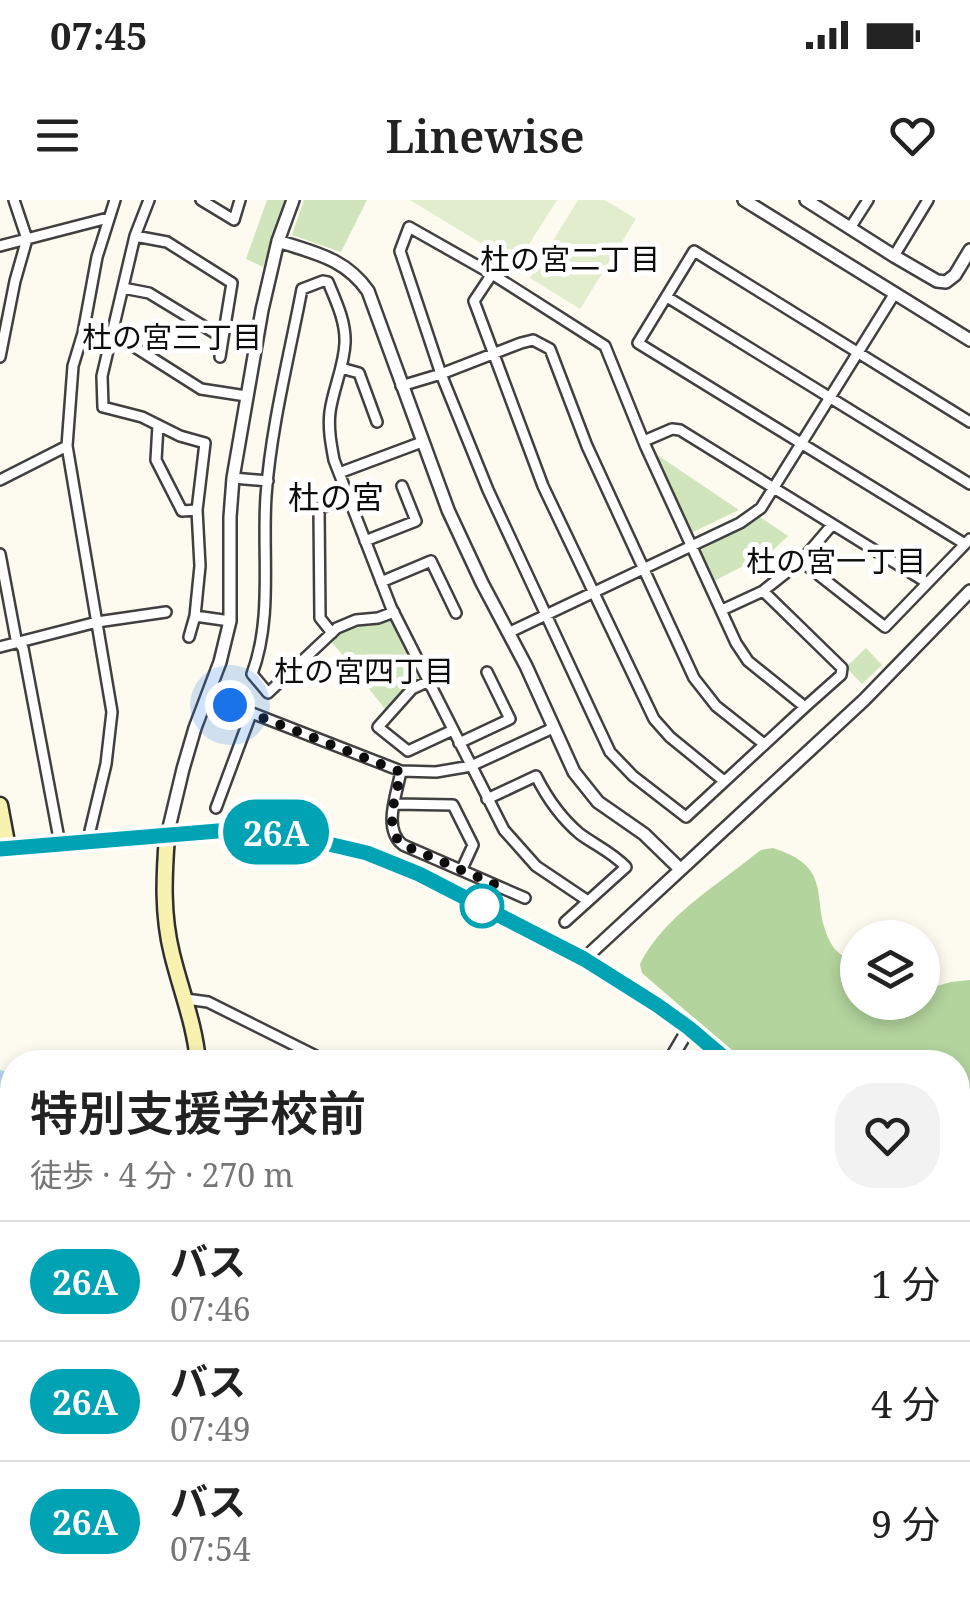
<!DOCTYPE html>
<html lang="ja">
<meta charset="utf-8">
<style>
:root{--surface:#fff;--page:#f2f2f2;--text:#222;--muted:#767676;--line:#e0e0e0}
body{margin:0;font-family:"Noto Serif","Noto Sans JP",serif;background:var(--page);color:var(--text);height:100vh;display:flex;flex-direction:column;font-size:38px;white-space:nowrap}
*{box-sizing:border-box;margin:0}
p{font-size:32px;color:var(--muted)}
.icon{flex:none;width:55px;height:55px;fill:none;stroke:currentColor;stroke-width:2;stroke-linecap:round;stroke-linejoin:round}
.map{position:relative;flex:1;overflow:hidden}
.details{position:absolute;left:0px;top:850px;width:970px;height:552px;display:flex;flex-direction:column;background:var(--surface);border-radius:40px 40px 0 0;box-shadow:0 5px 15px #0003}
.details>*{flex:none}
.badge{padding:0 20px;border-radius:32px;font-size:35px;line-height:65px}
.tools{position:absolute;left:840px;top:720px;display:grid;gap:20px}
.tools a{display:grid;place-items:center;width:100px;height:100px;border-radius:50%;background:var(--surface);box-shadow:0 5px 15px #0003;font-size:50px}
.you{position:absolute;width:50px;height:50px;margin:-25px;border:8px solid #fff;border-radius:50%;background:#1a73e8;box-shadow:0 0 0 15px #1a73e833}
.map>.badge{position:absolute;translate:-50% -50%;box-shadow:0 0 0 5px #fff}
.round{display:grid;place-items:center;flex:none;width:105px;height:105px;border-radius:40px;background:var(--page)}
.overview{display:flex;align-items:center;justify-content:space-between;height:170px;padding:0 30px}
h1{font-size:48px;font-weight:600;line-height:75px}
ul{padding:0;list-style:none}
li{display:flex;align-items:center;gap:30px;height:120px;padding:0 30px;border-top:2px solid var(--line)}
li div{flex:1}
li b{display:block;font-size:38px}
li em{font-style:normal}
li .badge{min-width:110px;font-weight:700;text-align:center}
.status{display:flex;justify-content:space-between;align-items:center;height:70px;padding:0 50px;background:var(--surface);direction:ltr}
.status svg{height:28px;fill:currentColor}
header{display:flex;justify-content:space-between;align-items:center;height:130px;padding:0 30px;background:var(--surface);font-size:45px;font-weight:600}
.map>svg:first-child{display:block}
</style>
<div class="status"><b>07:45</b><svg viewBox="0 0 49 12"><path d="M0 12V9h3v3zM5 12V6h3v6zM10 12V3h3v9zM15 12V0h3v12zM26 1h20v11H26zM47 4h2v5h-2z"/></svg></div>
<header><svg class="icon" aria-label="menu" viewBox="0 0 24 24"><path d="M4 6h16M4 12h16M4 18h16"/></svg>Linewise<svg class="icon" aria-label="heart" viewBox="0 0 24 24"><path d="M12 20l-8-8c-3-5 5-10 8-4 3-6 11-1 8 4z"/></svg></header>
<div class="map">
<svg width="970" height="1402" viewBox="0 0 970 1402">
<rect width="100%" height="100%" fill="#fdfbef"/>
<path fill="#d0e5bc" d="M267,0H286L263,67L246,59Z
M304,0H367L341,52L292,35Z
M656,254L739,310L691,333Z
M760,317L788,336L771,352L712,382L699,351Z
M389,418L419,479L406,487L385,509L332,442C348,423 368,428 389,418Z
M866,448L882,465L862,484L846,467Z"/>
<path fill="#b3d49d" d="M773,648C838,669 807,700 832,745C837,754 849,759 857,765L858,802H922L923,790L951,782L970,780V919L958,922V862H745L642,773L640,764C663,718 713,688 753,656L761,650Z"/>
<path fill="#e1edcd" d="M410,0H557L521,57L507,59Z
M578,0H605L636,19L580,109L530,78Z
M1,910L12,915V1123L0,1122Z"/>
<path fill="#edeadf" d="M520,1390H533L538,1396L555,1399L568,1390H666V1396L663,1402H524Z"/>
<g fill="none" stroke-linecap="round" stroke-linejoin="round">
<path stroke="#468bc0" stroke-width="2.5" d="M958,1126L970,1127
M0,1263L12,1265
M61,1390L62,1402"/>
<path stroke="#b8d9f0" stroke-width="18" d="M0,879L12,885"/>
<g stroke="#404040" stroke-width="14">
<path id="minor" d="M149,0L135,36L102,176L103,207L142,217L180,236L205,243L197,310L200,366L195,416L230,421
M201,0L234,20L240,0
M409,27L492,74L605,146L645,245L736,443L748,461L805,507L686,617L633,576L610,552L594,518L488,290L441,174L400,51Z
M850,28L868,0
M0,46L108,18
M894,56L928,0
M492,74L474,101L543,286L654,519L670,537L724,581
M123,88L149,93L223,138L232,83L167,42L135,36
M667,97L970,284
M83,133L130,144L201,189L246,196
M0,157L15,81L27,39L14,0
M220,157L223,138
M341,168L359,173L377,222
M401,186L441,174L521,143L533,140L550,149L587,246L694,478L716,506L764,544
M158,225L156,260L182,311L197,310
M644,241L672,229L680,230L926,382
M339,273L422,242
M233,278L268,281
M0,280L67,246
M365,341L416,321L402,286
M965,344L638,143L694,51L970,222
M0,354L16,439L23,448L60,644
M801,361L885,427L970,339
M381,382L431,361L456,413
M763,391L842,468L841,475L805,507
M722,410L763,391L801,361L832,325
M394,412L378,418L356,420L337,428L268,493L252,474C273,418 262,355 266,296C271,227 289,157 302,89L323,81L328,82C336,101 346,122 345,143C344,167 333,189 330,212C328,228 331,244 334,260L391,407L504,630L536,666L588,701
M332,433L320,418L319,309L348,297
M508,433L740,323L761,308L895,93
M189,437L195,416
M0,447L97,422L166,412
M429,481L412,489L378,527L408,551L453,530
M208,496L401,571L436,572L471,566L553,528
M459,543L510,519L487,472
M401,571C397,594 382,629 403,645L525,698
M487,599L536,576C547,598 561,618 580,634C595,645 613,653 626,667L565,722
M395,604L453,605L473,645L462,669
M216,608L251,514
M90,641V631L106,564L112,512L67,246L73,166L83,133L97,57L115,0
M186,799L208,802L328,862
M0,903L12,908
M104,1390V1402
M207,1390L209,1402
M239,1390L240,1402"/>
</g>
<g stroke="#404040" stroke-width="16">
<path id="tertiary" d="M744,0L970,140
M806,0L894,56L937,81L946,82L955,75L970,50
M278,41C314,53 345,58 368,91L448,310L482,383L526,466L574,572L598,602L644,634L680,669
M167,636L183,569L195,528L220,462L230,421V317L233,278L262,110L278,41L293,0
M584,759L864,500L970,391
M669,862L689,828
M0,1280H12
M514,1390L515,1402"/>
</g>
<g stroke="#2f2f2f" stroke-width="19">
<path id="secondary" d="M0,605L8,648
M167,636C164,676 162,714 172,754C181,791 195,825 198,862
M224,1390L226,1402"/>
</g>
<g stroke="#1e1e1e" stroke-width="20">
<path id="trunk" d="M0,649L242,629L286,634L367,653L419,674L584,759L657,805L689,828L729,862
M958,999L970,1003"/>
</g>
<use href="#minor" stroke="#fff" stroke-width="9"/>
<use href="#tertiary" stroke="#fff" stroke-width="11"/>
<use href="#secondary" stroke="#f7f2b0" stroke-width="14"/>
<use href="#trunk" stroke="#e8bc6a" stroke-width="15"/>
<path stroke="#b03234" stroke-width="2.5" d="M0,1297H12
M958,1317H970"/>
</g>
<g fill="none" stroke-linecap="round" stroke-linejoin="round">
<g stroke="#fff" stroke-width="22">
<path id="line" d="M0,649L242,629L286,634L367,653L419,674L584,759L657,805L689,828L729,862"/>
</g>
<use href="#line" stroke="#00a3b4" stroke-width="15"/>
<path stroke="#0d0d0d" stroke-width="10" stroke-dasharray="0 18" d="M230,505L401,572C397,594 382,629 403,645L494,684L482,706"/>
</g>
<circle fill="#fff" stroke="#00a3b4" stroke-width="5" cx="482" cy="706" r="20"/>
<g text-anchor="middle" stroke-width="10" stroke-linejoin="round" paint-order="stroke">
<g font-size="30" fill="#0d0d0d" stroke="#fff">
<text x="570" y="70">杜の宮二丁目</text>
<text x="172" y="148">杜の宮三丁目</text>
<text x="836" y="372">杜の宮一丁目</text>
<text x="364" y="482">杜の宮四丁目</text>
</g>
<g font-size="32" fill="#0d0d0d" stroke="#fff">
<text x="336" y="309">杜の宮</text>
</g>
</g>
</svg>
<div class="tools">
<a><svg class="icon" aria-label="layers" viewBox="0 0 24 24"><path d="M12 4l9 5-9 5-9-5zM3 14l9 5 9-5"/></svg></a>
</div>
<div class="you" style="left:230px;top:505px"></div>
<b class="badge" style="left:276px;top:632px;background:#00a3b4;color:#fff">26A</b>
<section class="details">
<div class="overview"><div><h1>特別支援学校前</h1><p>徒歩 · 4 分 · 270 m</p></div><a class="round"><svg class="icon" aria-label="heart" viewBox="0 0 24 24"><path d="M12 20l-8-8c-3-5 5-10 8-4 3-6 11-1 8 4z"/></svg></a></div>
<ul>
<li><span class="badge" style="background:#00a3b4;color:#fff">26A</span><div><b>バス</b><p>07:46</p></div><em>1 分</em></li>
<li><span class="badge" style="background:#00a3b4;color:#fff">26A</span><div><b>バス</b><p>07:49</p></div><em>4 分</em></li>
<li><span class="badge" style="background:#00a3b4;color:#fff">26A</span><div><b>バス</b><p>07:54</p></div><em>9 分</em></li>
</ul>
</section>
</div>
